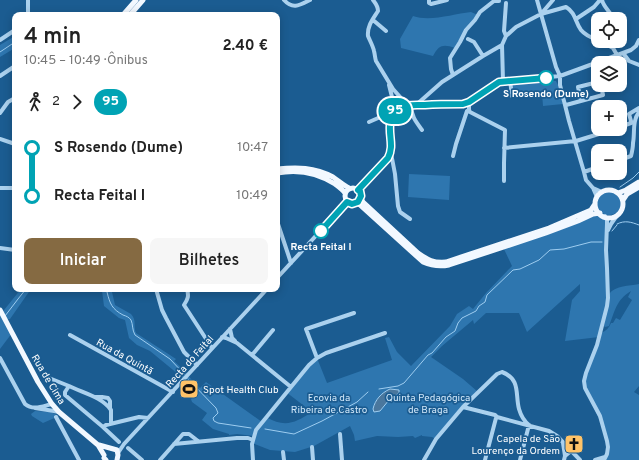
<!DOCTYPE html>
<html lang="pt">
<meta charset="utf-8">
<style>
:root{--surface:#fff;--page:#f6f6f6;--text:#222;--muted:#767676;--accent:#856a42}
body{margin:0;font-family:Overpass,sans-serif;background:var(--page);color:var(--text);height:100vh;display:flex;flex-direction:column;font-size:15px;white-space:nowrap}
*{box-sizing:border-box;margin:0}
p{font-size:13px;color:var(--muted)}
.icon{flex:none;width:22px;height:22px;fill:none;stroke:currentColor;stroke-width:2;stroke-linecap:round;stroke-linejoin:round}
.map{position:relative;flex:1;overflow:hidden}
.drawer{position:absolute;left:12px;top:12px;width:268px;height:280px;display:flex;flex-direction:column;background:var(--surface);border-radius:8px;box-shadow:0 2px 10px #0003}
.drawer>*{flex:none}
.badge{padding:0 8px;border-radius:13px;font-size:14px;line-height:26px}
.tools{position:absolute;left:591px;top:12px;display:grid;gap:8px}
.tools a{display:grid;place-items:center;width:36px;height:36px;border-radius:8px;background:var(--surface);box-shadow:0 2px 10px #0003;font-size:20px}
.map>.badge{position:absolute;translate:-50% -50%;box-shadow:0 0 0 2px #fff}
.legs{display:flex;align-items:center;gap:6px;height:44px;padding:0 12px;font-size:13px}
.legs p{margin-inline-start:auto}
.head{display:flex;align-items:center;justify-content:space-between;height:68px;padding:0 12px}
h1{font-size:22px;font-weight:600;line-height:30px}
.button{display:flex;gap:8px;margin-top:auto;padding:8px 12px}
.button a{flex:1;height:46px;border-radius:8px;background:var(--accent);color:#fff;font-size:16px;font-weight:600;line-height:46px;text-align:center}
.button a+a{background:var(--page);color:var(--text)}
ul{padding:0 12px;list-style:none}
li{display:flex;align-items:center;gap:14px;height:48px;font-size:15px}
li i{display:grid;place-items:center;width:6px;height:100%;margin:0 5px;background:currentColor}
li i::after{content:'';width:10px;height:10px;margin:-5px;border:3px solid;border-radius:50%;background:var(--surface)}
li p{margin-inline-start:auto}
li:first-child i{background:linear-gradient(#0000 50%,currentColor 0)}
li:last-child i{background:linear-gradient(currentColor 50%,#0000 0)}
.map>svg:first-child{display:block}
</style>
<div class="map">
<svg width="639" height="460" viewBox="0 0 639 460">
<rect width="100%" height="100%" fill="#1b5c91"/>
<path fill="#2e76af" d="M471,12L478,15L455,48C443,44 439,45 433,56L401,48L400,39L413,16C430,22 453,14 471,12Z
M15,36V48L0,57V45Z
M531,81L532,82L551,81H556L558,85L563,104L543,106L542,93L513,96V82Z
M409,174L450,176L449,200L408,197Z
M597 203a12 12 0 1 1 24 0a12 12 0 1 1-24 0Z
M600,213L605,216L607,220L608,298L601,333C606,331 609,328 611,323H613L616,318L620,320L632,300L628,297L631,291C616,300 615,311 609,326L605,327L604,326L609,294C616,285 629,286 639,284V386L634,392L639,395V460H604L607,454L605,432L588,395L584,381L599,337L565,341L572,300L580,291V284L527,332L519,313H486L474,324L473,320L442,346L431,357L463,379L478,392L436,439L432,437L422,436V435L415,438L413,436L398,437L377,436L355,441L354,435L350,426L314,446L295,452L270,450L252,443L254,436L237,434L229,435V434L213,429L202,420L207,413L192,402L191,399L197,391L184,379L150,351L137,345L129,338L125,320L119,318L104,306L102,291L103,289H113L112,292L115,305L131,314C137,321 133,325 136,333L176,359L174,361L187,373L190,378L200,388L206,382L262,422L266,417C285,428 295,423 312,412L286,392L317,358L327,383L392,360L385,338L389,337L397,352L411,366L450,326L457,314L469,306L473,309L486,293L512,266L503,247Z
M21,289H31L10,319L5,320L12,333L0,349V315Z
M35,411L51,412L59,416L43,423L32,416L31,414Z"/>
<path fill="#4a779d" stroke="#9ecdf0" d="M390,389L399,390V393L389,400L380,411L374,412L373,409C375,400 381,393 390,389Z"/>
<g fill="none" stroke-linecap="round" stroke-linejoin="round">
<path stroke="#9ecdf0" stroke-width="1" d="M0,52L15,42
M620,187L633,178L639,172
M617,224C625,220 631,222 639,225
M612,231L617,225
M110,289L107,292C110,304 112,309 123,315C126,316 129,317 131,320C133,324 132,330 135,335L170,359L185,375
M5,316L18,299L26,289
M188,379L216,408L218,413L213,418L214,421L218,423L251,428
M379,389L398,386L404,383L428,355L432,353L446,337L455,331L458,323L462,318L476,311L479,306L485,302L487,295L513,270L520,269L539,260L550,250L564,249L591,242H602
M265,429L294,434L322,421L357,402L368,392"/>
<path stroke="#abd1ee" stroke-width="4" d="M28,0V15
M284,0C293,10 300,5 310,0
M429,0V3L431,4L447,0
M537,0L556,67L560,76V85L569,121L584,172L586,180L593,188L597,197
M602,0C604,8 611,12 613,19
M541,14L553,0
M576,19L594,7L600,0
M373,20L386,31
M506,36L504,31L506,3
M468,39L474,42L483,56
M0,40L15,30
M600,41L613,48L617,55
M623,53L629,61L639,65
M453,75L451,69L450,58L460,42L466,30L475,20L480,12L494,1H499
M0,76L15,66
M510,80L512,96
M503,81L502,45L506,36L516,27L541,14L566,7C576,13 575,22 581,30C585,35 592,38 598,40
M389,85L392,97L394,113
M581,100L578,87L598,82
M469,102V110L470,112L505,130L504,163V181
M411,105C411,116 416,122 422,130
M416,105L442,82L483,56L502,45
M566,105L603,95L601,85
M0,113L8,102L15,98
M369,122L385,115L392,104L399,103L401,98L393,89L376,61C375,58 375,55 374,51C373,46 370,41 368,36C367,26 373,19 378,11C378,6 376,4 373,0
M620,127L631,123V121L629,114L639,108
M0,139L15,144
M504,148L576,141L615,129
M391,153L395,174L398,206L400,212L410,219
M453,156L456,144L467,111L469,110
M620,160L631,156C632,152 633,148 633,143C635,133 632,121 639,112
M584,172L598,167
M0,188H15
M593,188L602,192
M358,190L388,158C394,146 389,138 390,125C390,117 394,111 401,107C408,104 418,105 425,105C438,104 450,104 463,103L469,102L499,82L560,76L631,50L636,46L639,40
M277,221L291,263
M608,230L611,224L618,214
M0,248L15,250
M277,278L347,202
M156,289L162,310L166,318L184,352L197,365
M187,289C189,296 188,299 184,305L212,348
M230,329L232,338L235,341
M70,335L173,392
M222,337L226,338L237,343L291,387
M252,355L273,330
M0,358L25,404C33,411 43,406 52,404
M317,358L306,329L354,313
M49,378L69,386
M95,397H102L108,398L110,401V408
M463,407L495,415L497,417L549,431L557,436L580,460
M35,408L54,411L59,412
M56,417L79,460
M103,427L65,395V392L69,386C83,393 102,397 111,410V423
M340,434L342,460
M119,442L103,427L106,425L139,417L148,418
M563,443L565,456
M174,444L237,438H248L253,440
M312,447L313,460
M128,448L142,460
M283,452L284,460
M118,453L124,444L267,289
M160,460L183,434H189L198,441
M253,460L252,444L256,430L291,387L309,365L317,358L326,353L385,333
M424,460L436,439L463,407L497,374L502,372C521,379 515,394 519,409C521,416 524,421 529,425
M485,460L496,418L497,417
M520,460L529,425
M564,460L565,456L571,451
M595,460L605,457
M604,460L607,454L608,447L607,441L600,416L585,388L584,381L586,373L597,345L607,306L608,298L607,268L606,250L607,224V220L605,216"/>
<path stroke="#f2f8ff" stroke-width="5" d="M123,15L136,0
M130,15L143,0
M277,169C297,167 314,167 333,177C339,181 343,185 349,188
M277,173C298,169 318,173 335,184C339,187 342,189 345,193
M345 196a8 8 0 1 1 16 0a8 8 0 1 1-16 0Z
M595 204a14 14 0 1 1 28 0a14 14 0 1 1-28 0Z
M618,193L626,190L639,182
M361,199L363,202L418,253C428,260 433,263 446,262L549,228L591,210L595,204
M623,200L627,194L639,187
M357,203L360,205L423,262C432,266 439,267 449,265L546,233L578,221L593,214L600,213
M0,310L38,382L52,404L59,412L98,445L104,455
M99,445L117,450L118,455L117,460
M104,458L106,460"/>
</g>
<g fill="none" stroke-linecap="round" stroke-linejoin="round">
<g stroke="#fff" stroke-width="9">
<path id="line-1" d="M321,231L347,202L352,204L358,202L361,196L360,191L358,190L388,158C394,146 389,138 390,125C390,117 394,111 401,107C408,104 418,105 425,105C438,104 450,104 463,104L469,102L499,82L546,78"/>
</g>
<use href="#line-1" stroke="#00a3b4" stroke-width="6"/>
</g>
<defs>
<g id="stadium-square" transform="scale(1)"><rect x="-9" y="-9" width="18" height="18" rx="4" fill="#ffc368" stroke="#1b5c91"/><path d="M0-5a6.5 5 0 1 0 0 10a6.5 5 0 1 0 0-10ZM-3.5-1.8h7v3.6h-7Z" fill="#111"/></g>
<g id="church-square" transform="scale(1)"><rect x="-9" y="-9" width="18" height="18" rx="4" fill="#ffc368" stroke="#1b5c91"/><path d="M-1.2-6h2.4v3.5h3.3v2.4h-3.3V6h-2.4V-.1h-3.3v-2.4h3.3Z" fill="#111"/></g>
</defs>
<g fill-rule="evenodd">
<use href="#stadium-square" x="189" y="389"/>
<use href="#church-square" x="574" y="444"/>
</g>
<g fill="#fff" stroke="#00a3b4" stroke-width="2">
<circle cx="546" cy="78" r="7"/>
<circle cx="321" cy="231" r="7"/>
</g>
<g text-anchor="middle" stroke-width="3.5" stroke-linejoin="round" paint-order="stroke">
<g font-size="10" font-weight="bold" fill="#fff" stroke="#1b5c91">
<text x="546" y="97">S Rosendo (Dume)</text>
<text x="321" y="250">Recta Feital I</text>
</g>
<g font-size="10" fill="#fff" stroke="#1b5c91">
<text transform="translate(125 356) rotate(29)" y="4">Rua da Quintã</text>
<text transform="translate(189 361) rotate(-48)" y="4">Recta do Feital</text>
<text transform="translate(49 379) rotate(59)" y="4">Rua de Cima</text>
</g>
<g font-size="10" fill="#fff" stroke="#1b5c91" text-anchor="start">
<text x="203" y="393">Spot Health Club</text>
<text x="560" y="442" text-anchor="end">Capela de São<tspan x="560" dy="12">Lourenço da Ordem</tspan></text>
</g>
<g font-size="10" fill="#d1e8fa" stroke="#1b5c91">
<text x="329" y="401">Ecovia da<tspan x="329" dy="12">Ribeira de Castro</tspan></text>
<text x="428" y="401">Quinta Pedagógica<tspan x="428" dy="12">de Braga</tspan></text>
</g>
</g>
</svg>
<div class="tools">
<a><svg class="icon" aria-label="locate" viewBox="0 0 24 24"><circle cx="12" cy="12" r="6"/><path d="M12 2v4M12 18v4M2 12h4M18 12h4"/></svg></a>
<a><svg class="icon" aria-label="layers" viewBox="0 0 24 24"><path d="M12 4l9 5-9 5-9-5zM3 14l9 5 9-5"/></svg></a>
<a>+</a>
<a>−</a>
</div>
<b class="badge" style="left:395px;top:111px;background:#00a3b4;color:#fff">95</b>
<section class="drawer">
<div class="head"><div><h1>4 min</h1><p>10:45 – 10:49 · Ônibus</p></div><b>2.40 €</b></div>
<div class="legs"><svg class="icon" aria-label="walk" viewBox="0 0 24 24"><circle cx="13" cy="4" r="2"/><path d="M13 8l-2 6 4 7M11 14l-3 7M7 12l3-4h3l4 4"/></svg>2<svg class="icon" aria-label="forward" viewBox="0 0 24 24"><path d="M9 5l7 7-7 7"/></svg><b class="badge" style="background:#00a3b4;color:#fff">95</b></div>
<ul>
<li><i style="color:#00a3b4"></i><b>S Rosendo (Dume)</b><p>10:47</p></li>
<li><i style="color:#00a3b4"></i><b>Recta Feital I</b><p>10:49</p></li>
</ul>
<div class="button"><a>Iniciar</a><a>Bilhetes</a></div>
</section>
</div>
